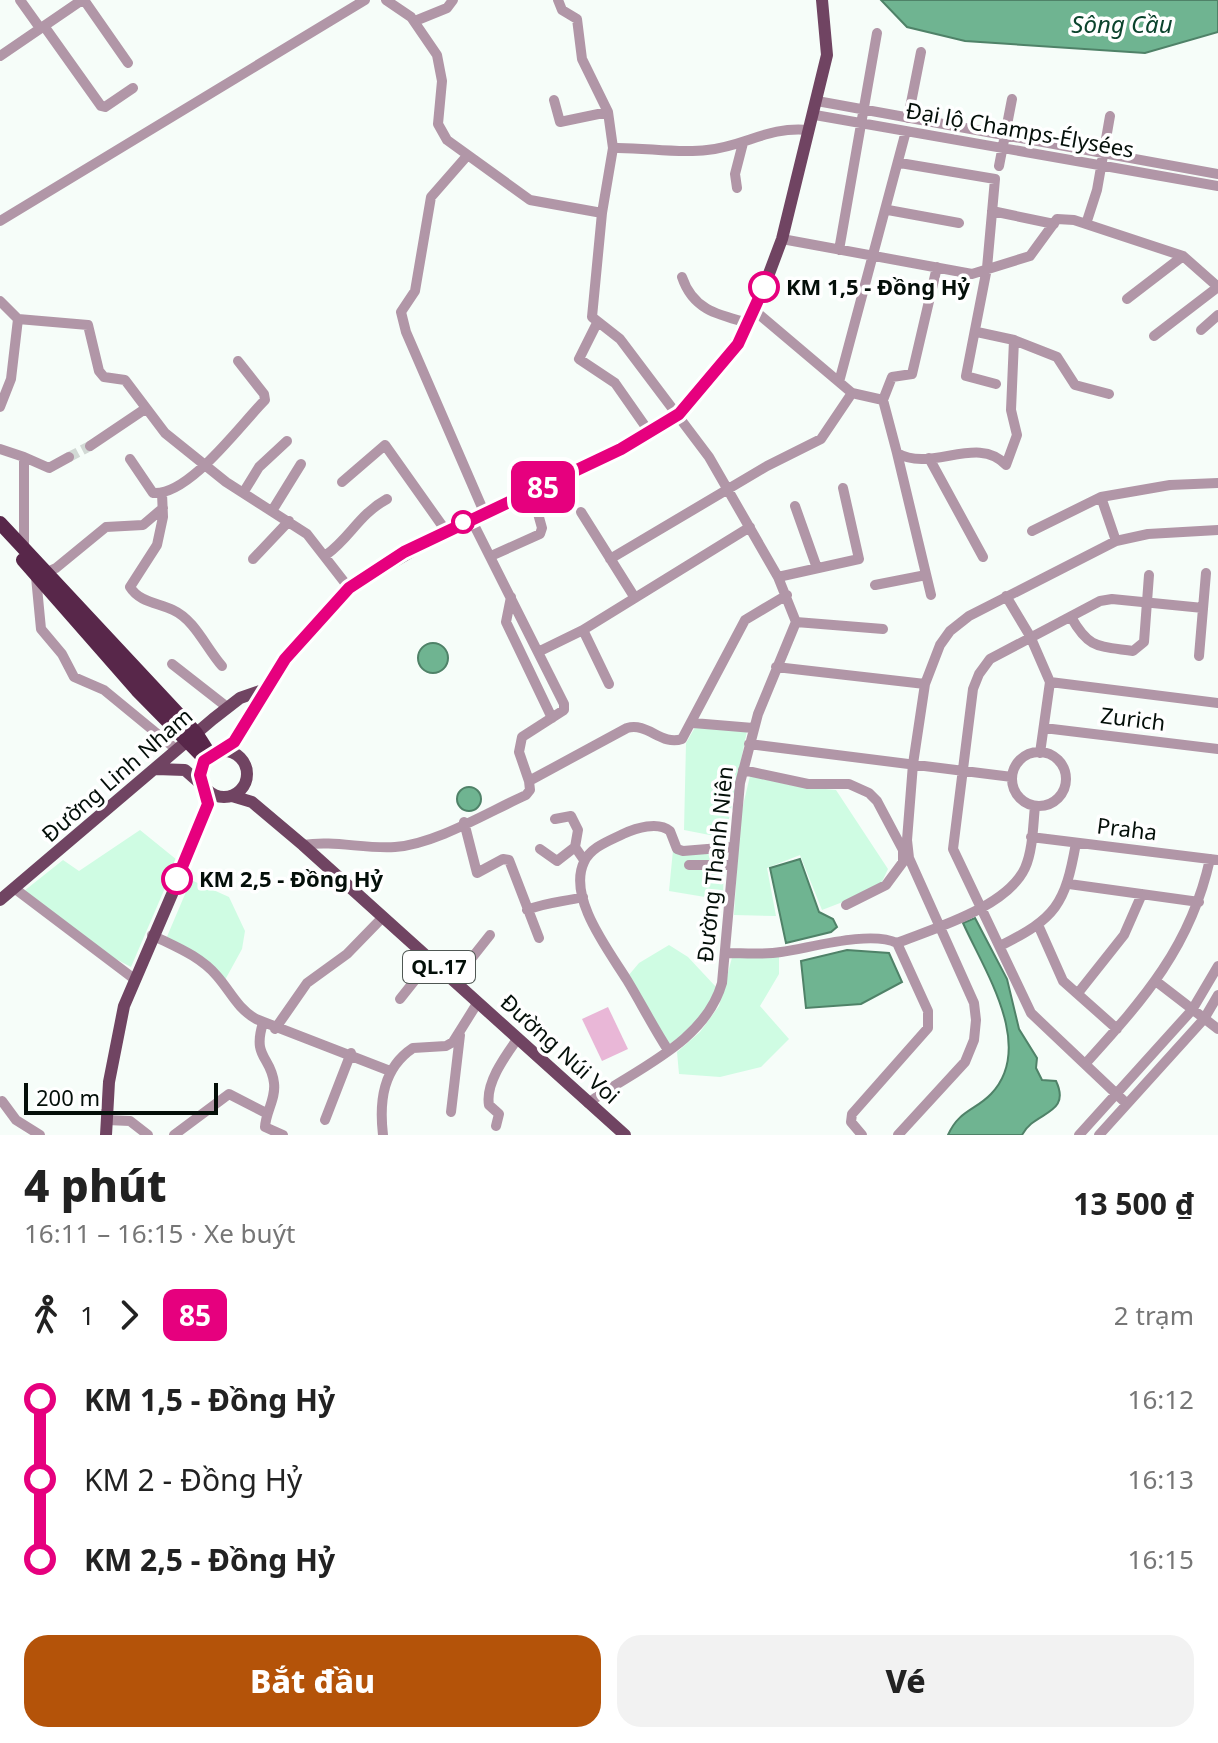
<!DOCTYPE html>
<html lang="vi">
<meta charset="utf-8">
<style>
:root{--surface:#fff;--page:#f2f2f2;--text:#222;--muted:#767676;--accent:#b45309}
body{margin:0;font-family:"Noto Sans",sans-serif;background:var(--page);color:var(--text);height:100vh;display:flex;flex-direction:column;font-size:30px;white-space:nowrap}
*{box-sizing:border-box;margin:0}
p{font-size:26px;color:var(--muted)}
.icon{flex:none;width:44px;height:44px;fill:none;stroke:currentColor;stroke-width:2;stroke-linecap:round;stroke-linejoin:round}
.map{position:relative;height:1135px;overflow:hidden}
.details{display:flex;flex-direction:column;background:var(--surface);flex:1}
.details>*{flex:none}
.badge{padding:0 16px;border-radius:12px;font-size:28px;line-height:52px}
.scale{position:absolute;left:24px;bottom:20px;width:194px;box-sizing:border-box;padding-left:8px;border:4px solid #040f09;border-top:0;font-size:22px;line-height:28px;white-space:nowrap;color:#040f09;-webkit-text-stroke:6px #fff;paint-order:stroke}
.map>.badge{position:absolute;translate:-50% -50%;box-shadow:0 0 0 4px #fff}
.legs{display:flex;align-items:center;gap:12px;height:88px;padding:0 24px;font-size:26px}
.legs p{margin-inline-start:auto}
.overview{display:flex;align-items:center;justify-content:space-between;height:136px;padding:0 24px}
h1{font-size:44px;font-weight:800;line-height:60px}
.primary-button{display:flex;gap:16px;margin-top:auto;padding:16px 24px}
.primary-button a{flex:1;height:92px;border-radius:24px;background:var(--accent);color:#fff;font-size:32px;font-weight:800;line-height:92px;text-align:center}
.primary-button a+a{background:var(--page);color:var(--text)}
ul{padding:0 24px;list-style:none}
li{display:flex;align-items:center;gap:28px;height:80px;font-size:30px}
li i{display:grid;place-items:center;width:12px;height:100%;margin:0 10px;background:currentColor}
li i::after{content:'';width:20px;height:20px;margin:-10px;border:6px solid;border-radius:50%;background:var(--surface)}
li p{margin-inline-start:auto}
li:first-child i{background:linear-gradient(#0000 50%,currentColor 0)}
li:last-child i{background:linear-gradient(currentColor 50%,#0000 0)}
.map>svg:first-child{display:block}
</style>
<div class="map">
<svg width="1218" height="1135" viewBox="0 0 1218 1135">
<rect width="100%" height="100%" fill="#f6fdf9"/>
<path fill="#cffce3" d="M697,724L747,731L725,838L684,830L686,743Z
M750,776L794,786L836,790L888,869L879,888L822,910L800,855L767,868L776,916L734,915L740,818Z
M140,830L177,860L131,967L112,957L24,891L63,860L79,871Z
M673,850L724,852L723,900L669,891Z
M191,880L229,897L245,931L242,949L225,980L166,939Z
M669,945L688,957L716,987L704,1019L668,1045L628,976L639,963Z
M779,949V974L760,1006L789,1039L761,1067L720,1077L679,1074L677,1052L700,1032L719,1006L734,950Z"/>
<path fill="#e9b7d7" d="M608,1007L628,1049L602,1061L582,1019Z"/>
<path fill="#6fb491" stroke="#4f8268" stroke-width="2" d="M881,0H1218V32L1145,53L965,41L907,27Z
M418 658a15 15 0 1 1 30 0a15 15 0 1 1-30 0Z
M457 799a12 12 0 1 1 24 0a12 12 0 1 1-24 0Z
M800,859L819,912L833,919L837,927L831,932L786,943L770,868Z
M975,918L1007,979L1019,1029L1037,1058L1036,1068L1042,1080L1056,1081C1072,1115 1034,1111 1022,1135H948C959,1110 976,1110 991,1094C1036,1047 984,970 963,923Z
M847,950L889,953L902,982L861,1004L806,1008L801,961Z"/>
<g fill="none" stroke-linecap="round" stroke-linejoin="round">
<path stroke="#d2d9d5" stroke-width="10" stroke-dasharray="10 5" stroke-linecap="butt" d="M69,457L90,446"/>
<path stroke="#b196a7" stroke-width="10" d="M20,0L40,28
M84,0L128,63
M386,0L411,17L437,55L442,81L438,124L447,140L530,200L602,213
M558,0L562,10L577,19L582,59L608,112L613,148L602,213L592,317L620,339L709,457L778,577L796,622L758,714L740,783L722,983C705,1043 635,1069 588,1103
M415,21L447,8L453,0
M44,26L101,106L105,107L133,88
M0,56L82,0
M554,100L560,122L608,112
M817,101L1218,174
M815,115L1218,186
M908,118L921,52
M613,148C644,147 676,154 707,150C747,146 767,126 809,130
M466,157L431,197L415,291L401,312L406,332L484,512
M900,163L995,179L987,268L966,376L996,384
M999,166L1012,99
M737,188L735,174L743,143
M888,210L959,223
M992,211L1054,224
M0,221L365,0
M1086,224L1097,190L1110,116
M782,239L972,274L1030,256L1057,219L1074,220L1183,256L1218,287
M839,250L877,33
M682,277C693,310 718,315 749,323
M1127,299L1183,256
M0,301L18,319L88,325L99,371L104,377L125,380L165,433L226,482L307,534L349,588
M755,311L852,393L883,400L897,453C931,473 978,434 1006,465L1017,435L1011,410L1014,340
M597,323L579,359L615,383L650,433
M1201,330L1218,315
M977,332L1014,340L1057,357L1075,385L1109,394
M1154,336L1218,287
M839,382L906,131
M883,400L892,377L912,374L937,267
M0,407L11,379L18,319
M90,446L145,409
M0,449L24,457
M897,453L931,595
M929,458L983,557
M130,459L153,493C189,496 240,425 265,400L264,394L238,361
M342,482L385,445L446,531
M162,493L163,517L157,545L130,587C139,602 158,603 173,610C195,620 206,648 222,666
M243,493L259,467L287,441
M1101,497L1116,541
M795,506L817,568
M272,511L301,464
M581,512L635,598
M471,519L564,704V710L522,737L519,752L529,781
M1032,531L1101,497L1170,485L1218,483
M24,548V457L49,468L69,457
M326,555C351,537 358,515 387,499
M491,556L540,534L542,528L532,492
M253,559L289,521
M610,559L767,466L821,439L852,393
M47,572L56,568L106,527L143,525L163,508
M36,577L41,629L62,654L74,677L104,690L177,750
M778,577L859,559L843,488
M875,585L926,575
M1006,596L1030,636L1050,682L1040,753
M511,597L506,622L552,718
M1071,617C1089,649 1098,646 1133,651L1144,642L1149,575
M796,622L883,629
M583,630L609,684
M538,652L583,630L750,527
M1199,656L1206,573
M172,664L227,707
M776,667L925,684
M1050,682L1218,703
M693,723L753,728
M1044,728L1218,749
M749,744L1012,777
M1012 779a27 27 0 1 1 54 0a27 27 0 1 1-54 0Z
M743,770L808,784H849L869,793L877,801L903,850V862L886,885L846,905
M555,819L571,816L578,830L575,847
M464,822L477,873L503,859L509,860L539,938
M1031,837L1218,860
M303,845C334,840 363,849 395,847C436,844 488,812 526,795L530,790L529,781L627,728C648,722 661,746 682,739L745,620L787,595
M540,849L557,861L575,847L584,860
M689,865H731
M1069,884L1199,902
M14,888L133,978
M527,910C547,902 563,902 583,897
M1039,927L1063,981L1117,1029
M152,935C176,947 200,956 217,976C231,992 237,1008 256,1019L390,1071
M1000,946C1056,918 1065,905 1076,843
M725,953C743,953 763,955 781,952C810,948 870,930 897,943
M467,964L490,935
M1157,982L1218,1029
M1078,993L1124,935L1142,894
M400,999L431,960
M263,1023C252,1058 271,1056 274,1083C276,1099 266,1111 265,1127L283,1135
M275,1029L307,983L347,954L382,918
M668,1050C653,1027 641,1003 627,980C610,952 567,898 584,862C591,847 609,841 623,834C636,828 658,821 670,831L677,849L683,851L732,847
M1086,1063C1144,999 1191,946 1210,859
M2,1101L16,1120L40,1135
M1127,1104L1031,1013L953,849L973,689L979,674L990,659L1100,601L1112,599L1203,608
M451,1112L460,1035
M107,1120L130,1121L148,1135
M325,1120L351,1053
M496,1126L499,1114L489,1105C485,1083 506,1055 518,1038
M174,1135L229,1094L266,1113
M383,1135C379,1101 383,1068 413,1048L446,1046L453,1042L478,1002
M862,1135L851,1122L852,1114L928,1028V1011L897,943C935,928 1007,907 1025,868C1033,850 1033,825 1035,806
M898,1135L965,1062L974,1040L976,1020L974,1003L909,858L907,840L913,764L925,684L940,645L950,631L969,616L1116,541L1148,534L1218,530
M1079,1135L1192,1010L1218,966
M1099,1135L1204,1019L1218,995"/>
<path stroke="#704462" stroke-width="12" d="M201 774a23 23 0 1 1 46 0a23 23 0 1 1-46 0Z
M218,751L234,742L285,659L349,588L446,531L565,477L650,433L679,414L722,365L755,311L782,239L827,55L822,0
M156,769L185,770L202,785
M232,796L252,802L303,845L625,1135
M0,900L213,719L240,698L266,689
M106,1135L109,1082L124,1006L194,843L208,804L205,787"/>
<path stroke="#58274a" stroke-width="14" d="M0,523L196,733L210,755
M23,560L137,690L203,757"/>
</g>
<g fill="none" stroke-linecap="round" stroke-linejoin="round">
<g stroke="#fff" stroke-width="18">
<path id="line-1" d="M177,879L208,804L200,775L204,761L234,742L285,659L349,588L404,552L621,449L679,414L738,344L764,287"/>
</g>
<use href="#line-1" stroke="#e6007e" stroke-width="12"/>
</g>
<g fill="#fff" stroke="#e6007e" stroke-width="4">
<circle cx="764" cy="287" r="14"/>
<circle cx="463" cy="522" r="10"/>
<circle cx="177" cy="879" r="14"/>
</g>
<g text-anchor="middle" stroke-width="7" stroke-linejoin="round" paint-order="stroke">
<rect fill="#fff" stroke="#4f5753" stroke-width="2" x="403" y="951" width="72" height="32" rx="6"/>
<g font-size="20" font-weight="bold" fill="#040f09">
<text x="439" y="974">QL.17</text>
</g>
<g font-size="22" fill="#040f09" stroke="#fff">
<text transform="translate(1020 130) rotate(10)" y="8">Đại lộ Champs-Élysées</text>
<text transform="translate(1133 719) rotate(7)" y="8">Zurich</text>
<text transform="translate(117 775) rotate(-41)" y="8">Đường Linh Nham</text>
<text transform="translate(1127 829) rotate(7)" y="8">Praha</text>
<text transform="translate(715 864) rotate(-84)" y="8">Đường Thanh Niên</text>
<text transform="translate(560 1049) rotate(42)" y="8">Đường Núi Voi</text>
</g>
<g font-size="22" font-weight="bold" fill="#040f09" stroke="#fff" text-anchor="start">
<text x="786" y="295">KM 1,5 - Đồng Hỷ</text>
<text x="199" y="887">KM 2,5 - Đồng Hỷ</text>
</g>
<g font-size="24" font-style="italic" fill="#0b442d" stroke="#fff">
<text x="1122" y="33">Sông Cầu</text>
</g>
</g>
</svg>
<div class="scale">200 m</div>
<b class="badge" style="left:543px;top:487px;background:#e6007e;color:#fff">85</b>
</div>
<section class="details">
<div class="overview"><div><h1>4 phút</h1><p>16:11 – 16:15 · Xe buýt</p></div><b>13 500 ₫</b></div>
<div class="legs"><svg class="icon" aria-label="walk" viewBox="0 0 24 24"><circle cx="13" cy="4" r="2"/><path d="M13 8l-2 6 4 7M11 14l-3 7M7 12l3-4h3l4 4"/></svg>1<svg class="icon" aria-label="forward" viewBox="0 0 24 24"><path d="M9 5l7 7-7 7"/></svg><b class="badge" style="background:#e6007e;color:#fff">85</b><p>2 trạm</p></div>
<ul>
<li><i style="color:#e6007e"></i><b>KM 1,5 - Đồng Hỷ</b><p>16:12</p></li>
<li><i style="color:#e6007e"></i><span>KM 2 - Đồng Hỷ</span><p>16:13</p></li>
<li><i style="color:#e6007e"></i><b>KM 2,5 - Đồng Hỷ</b><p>16:15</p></li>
</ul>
<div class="primary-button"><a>Bắt đầu</a><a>Vé</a></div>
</section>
